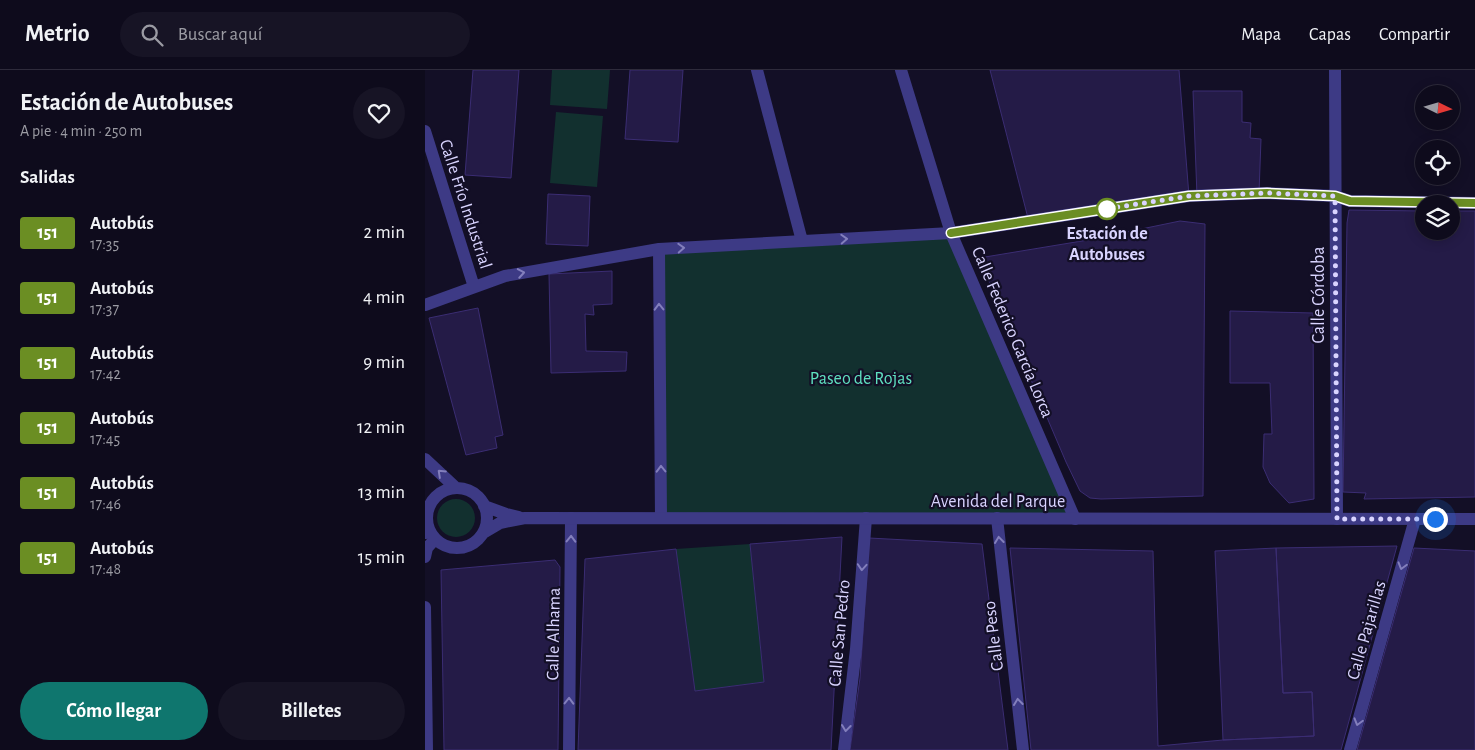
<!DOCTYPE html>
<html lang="es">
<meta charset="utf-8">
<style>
:root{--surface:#0e0b1c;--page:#171425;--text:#f1f3f6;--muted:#9b9ba3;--line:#2e2b3b;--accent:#0f766e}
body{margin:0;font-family:"Alegreya Sans",sans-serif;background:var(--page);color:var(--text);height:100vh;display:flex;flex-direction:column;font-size:19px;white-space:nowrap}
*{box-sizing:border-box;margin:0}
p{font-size:16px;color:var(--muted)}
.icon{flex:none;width:28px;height:28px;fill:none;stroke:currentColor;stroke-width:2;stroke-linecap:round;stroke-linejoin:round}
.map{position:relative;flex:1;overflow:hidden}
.panel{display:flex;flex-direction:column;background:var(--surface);width:425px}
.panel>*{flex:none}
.badge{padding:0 10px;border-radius:4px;font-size:18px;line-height:32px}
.needle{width:32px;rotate:95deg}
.controls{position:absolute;left:990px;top:15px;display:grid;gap:10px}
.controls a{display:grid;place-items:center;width:45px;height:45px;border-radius:50%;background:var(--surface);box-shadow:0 2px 12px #0003,0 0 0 1px var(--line);font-size:25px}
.you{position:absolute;width:25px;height:25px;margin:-12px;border:4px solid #fff;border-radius:50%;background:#1a73e8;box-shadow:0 0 0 8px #1a73e833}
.map>.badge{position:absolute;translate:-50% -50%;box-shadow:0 0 0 2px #fff}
h2{padding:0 20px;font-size:19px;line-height:45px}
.round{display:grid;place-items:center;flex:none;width:52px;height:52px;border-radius:26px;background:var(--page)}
.summary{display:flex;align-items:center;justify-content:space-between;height:85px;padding:0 20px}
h1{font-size:24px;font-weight:600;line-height:38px}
.action{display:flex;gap:10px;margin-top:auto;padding:10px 20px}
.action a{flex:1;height:58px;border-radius:30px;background:var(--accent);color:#fff;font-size:20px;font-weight:600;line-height:58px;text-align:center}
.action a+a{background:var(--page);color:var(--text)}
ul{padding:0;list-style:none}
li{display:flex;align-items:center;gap:15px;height:65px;padding:0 20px}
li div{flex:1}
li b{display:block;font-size:19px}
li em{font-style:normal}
li .badge{min-width:55px;font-weight:700;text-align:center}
header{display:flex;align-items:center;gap:30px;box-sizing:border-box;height:70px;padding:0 25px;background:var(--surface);border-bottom:1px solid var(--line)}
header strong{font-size:24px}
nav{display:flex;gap:28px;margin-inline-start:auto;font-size:18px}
.search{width:350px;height:45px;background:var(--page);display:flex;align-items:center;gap:12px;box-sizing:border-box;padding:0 18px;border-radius:28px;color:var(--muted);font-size:19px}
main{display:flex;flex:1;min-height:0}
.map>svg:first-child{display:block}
</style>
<header>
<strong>Metrio</strong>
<div class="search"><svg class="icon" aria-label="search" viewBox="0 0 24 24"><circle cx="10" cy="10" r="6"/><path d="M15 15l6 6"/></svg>Buscar aquí</div>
<nav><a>Mapa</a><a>Capas</a><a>Compartir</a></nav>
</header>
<main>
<section class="panel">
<div class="summary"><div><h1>Estación de Autobuses</h1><p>A pie · 4 min · 250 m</p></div><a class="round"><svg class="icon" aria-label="heart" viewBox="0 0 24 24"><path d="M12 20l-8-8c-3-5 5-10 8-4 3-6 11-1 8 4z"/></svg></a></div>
<h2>Salidas</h2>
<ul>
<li><span class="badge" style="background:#6b8e23;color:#fff">151</span><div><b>Autobús</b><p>17:35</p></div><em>2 min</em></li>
<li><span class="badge" style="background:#6b8e23;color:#fff">151</span><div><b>Autobús</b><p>17:37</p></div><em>4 min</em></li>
<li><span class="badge" style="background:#6b8e23;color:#fff">151</span><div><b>Autobús</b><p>17:42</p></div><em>9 min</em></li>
<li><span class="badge" style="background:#6b8e23;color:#fff">151</span><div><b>Autobús</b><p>17:45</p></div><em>12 min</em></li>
<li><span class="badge" style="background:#6b8e23;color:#fff">151</span><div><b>Autobús</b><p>17:46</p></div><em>13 min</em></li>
<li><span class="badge" style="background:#6b8e23;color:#fff">151</span><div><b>Autobús</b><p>17:48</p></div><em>15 min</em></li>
</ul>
<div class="action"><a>Cómo llegar</a><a>Billetes</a></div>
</section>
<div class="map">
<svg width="1050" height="680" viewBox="0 0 1050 680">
<rect width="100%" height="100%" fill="#130f26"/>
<path fill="#12302f" d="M127,0H185L182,39L125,35Z
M131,42L178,46L172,117L125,113Z
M526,163L650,449L236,448L234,179Z
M12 448a19 19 0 1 1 38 0a19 19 0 1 1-38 0Z
M325,474L339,612L270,621L251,479Z"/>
<path fill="#241b47" stroke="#3b2d73" d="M48,0H94L86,108L40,105Z
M205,0H258L253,72L200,69Z
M565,0H754L764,126L604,152Z
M768,21H817V52L826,53L825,68L836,69L834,123L772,126Z
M123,124L165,126L163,176L121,174Z
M924,140L999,141V161H1026V141H1050V427L939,429L941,423L918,422L922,153Z
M755,151L780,154L778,426L676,429L665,428L655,421L641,392L554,188L663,170Z
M187,201V234L168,235L169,245L160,244L161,281L202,282L201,301L126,303L124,204Z
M53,238L78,365L70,367L72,378L41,385L4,248Z
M805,241L888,243L889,429L864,433L845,413L838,397L839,364H847L845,313H805Z
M417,467L406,680H153L160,489L251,479L270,621L339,612L325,474Z
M444,468L557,474L583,680H425L435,608Z
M972,476L916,680H606L585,478L728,481L733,676L798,670L889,666L887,622L858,623L851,478Z
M851,478L858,623L887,622L889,666L798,670L790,481Z
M989,478L1050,481V680H932Z
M130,490L135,497L133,680H19L16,500Z"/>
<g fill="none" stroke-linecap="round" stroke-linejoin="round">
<path stroke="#3d3a85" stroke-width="12" d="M332,0L377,171
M476,0L526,163L650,449
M910,0L912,449
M0,61L49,217
M234,179L236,448
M0,235L80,206L234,179L526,163L764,126L842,123L910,126L925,131L1050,133
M572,448L598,680
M0,463L5,462
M144,680L146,448
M419,680L431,579L441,448
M925,680L990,449"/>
<path stroke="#3d3a85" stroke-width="12" d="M0,389L31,418
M2 448a30 30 0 1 1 60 0a30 30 0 1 1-60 0Z
M59,436L81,444L94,447
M58,463L75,453L100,448L1050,449
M0,487L2,478L10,469
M0,537L2,680"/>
</g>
<defs><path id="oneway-chevron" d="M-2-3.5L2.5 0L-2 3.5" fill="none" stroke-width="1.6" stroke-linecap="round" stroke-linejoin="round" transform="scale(1.25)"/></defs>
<g stroke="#837fbc">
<use href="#oneway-chevron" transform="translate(419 169) rotate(-3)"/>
<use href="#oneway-chevron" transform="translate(256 178) rotate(-3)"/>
<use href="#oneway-chevron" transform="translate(96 203) rotate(-10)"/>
<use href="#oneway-chevron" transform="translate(234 237) rotate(-91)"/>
<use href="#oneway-chevron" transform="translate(236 399) rotate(-91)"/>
<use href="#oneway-chevron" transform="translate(16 403) rotate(-137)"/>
<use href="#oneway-chevron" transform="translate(146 469) rotate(-89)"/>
<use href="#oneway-chevron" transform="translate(574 470) rotate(-97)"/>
<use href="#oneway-chevron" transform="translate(977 496) rotate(106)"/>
<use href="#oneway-chevron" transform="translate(437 497) rotate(94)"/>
<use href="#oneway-chevron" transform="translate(144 631) rotate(-89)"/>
<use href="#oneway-chevron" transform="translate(593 632) rotate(-97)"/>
<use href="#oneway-chevron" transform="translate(933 652) rotate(106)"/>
<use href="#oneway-chevron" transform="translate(421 658) rotate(97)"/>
</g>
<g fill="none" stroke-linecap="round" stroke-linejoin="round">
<g stroke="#fff" stroke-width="11">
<path id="line" d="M526,163L764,126L842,123L910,126L925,131L1050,133"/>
</g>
<use href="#line" stroke="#6b8e23" stroke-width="8"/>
<path stroke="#d9d4ff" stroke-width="5" stroke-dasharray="0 9" d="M682,139L674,140L764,126L842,123L910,126L912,449H1010"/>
</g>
<circle fill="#fff" stroke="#6b8e23" stroke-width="2.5" cx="682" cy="139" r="10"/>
<g text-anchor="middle" stroke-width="4.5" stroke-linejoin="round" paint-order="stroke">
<g font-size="18" fill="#d9d4ff" stroke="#130f26">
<text transform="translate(41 134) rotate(72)" y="6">Calle Frío Industrial</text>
<text transform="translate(893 225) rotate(-90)" y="6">Calle Córdoba</text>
<text transform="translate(588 262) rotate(67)" y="6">Calle Federico García Lorca</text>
<text x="573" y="437">Avenida del Parque</text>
<text transform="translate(941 560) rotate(-74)" y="6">Calle Pajarillas</text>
<text transform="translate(414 563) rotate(-85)" y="6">Calle San Pedro</text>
<text transform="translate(128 564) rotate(-89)" y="6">Calle Alhama</text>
<text transform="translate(568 566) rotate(-97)" y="6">Calle Peso</text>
</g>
<g font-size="18" font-weight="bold" fill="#d9d4ff" stroke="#130f26">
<text x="682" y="169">Estación de<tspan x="682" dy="21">Autobuses</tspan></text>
</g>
<g font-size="18" fill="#5fe0c0" stroke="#130f26">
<text x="436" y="314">Paseo de Rojas</text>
</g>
</g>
</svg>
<div class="controls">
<a><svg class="needle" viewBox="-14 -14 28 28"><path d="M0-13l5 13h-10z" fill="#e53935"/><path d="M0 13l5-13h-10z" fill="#9b9ba3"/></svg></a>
<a><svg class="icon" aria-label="locate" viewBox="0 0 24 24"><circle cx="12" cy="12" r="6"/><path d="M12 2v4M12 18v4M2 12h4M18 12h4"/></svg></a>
<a><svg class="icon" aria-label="layers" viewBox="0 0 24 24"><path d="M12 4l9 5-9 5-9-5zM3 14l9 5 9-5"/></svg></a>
</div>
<div class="you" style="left:1010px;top:449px"></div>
</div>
</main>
